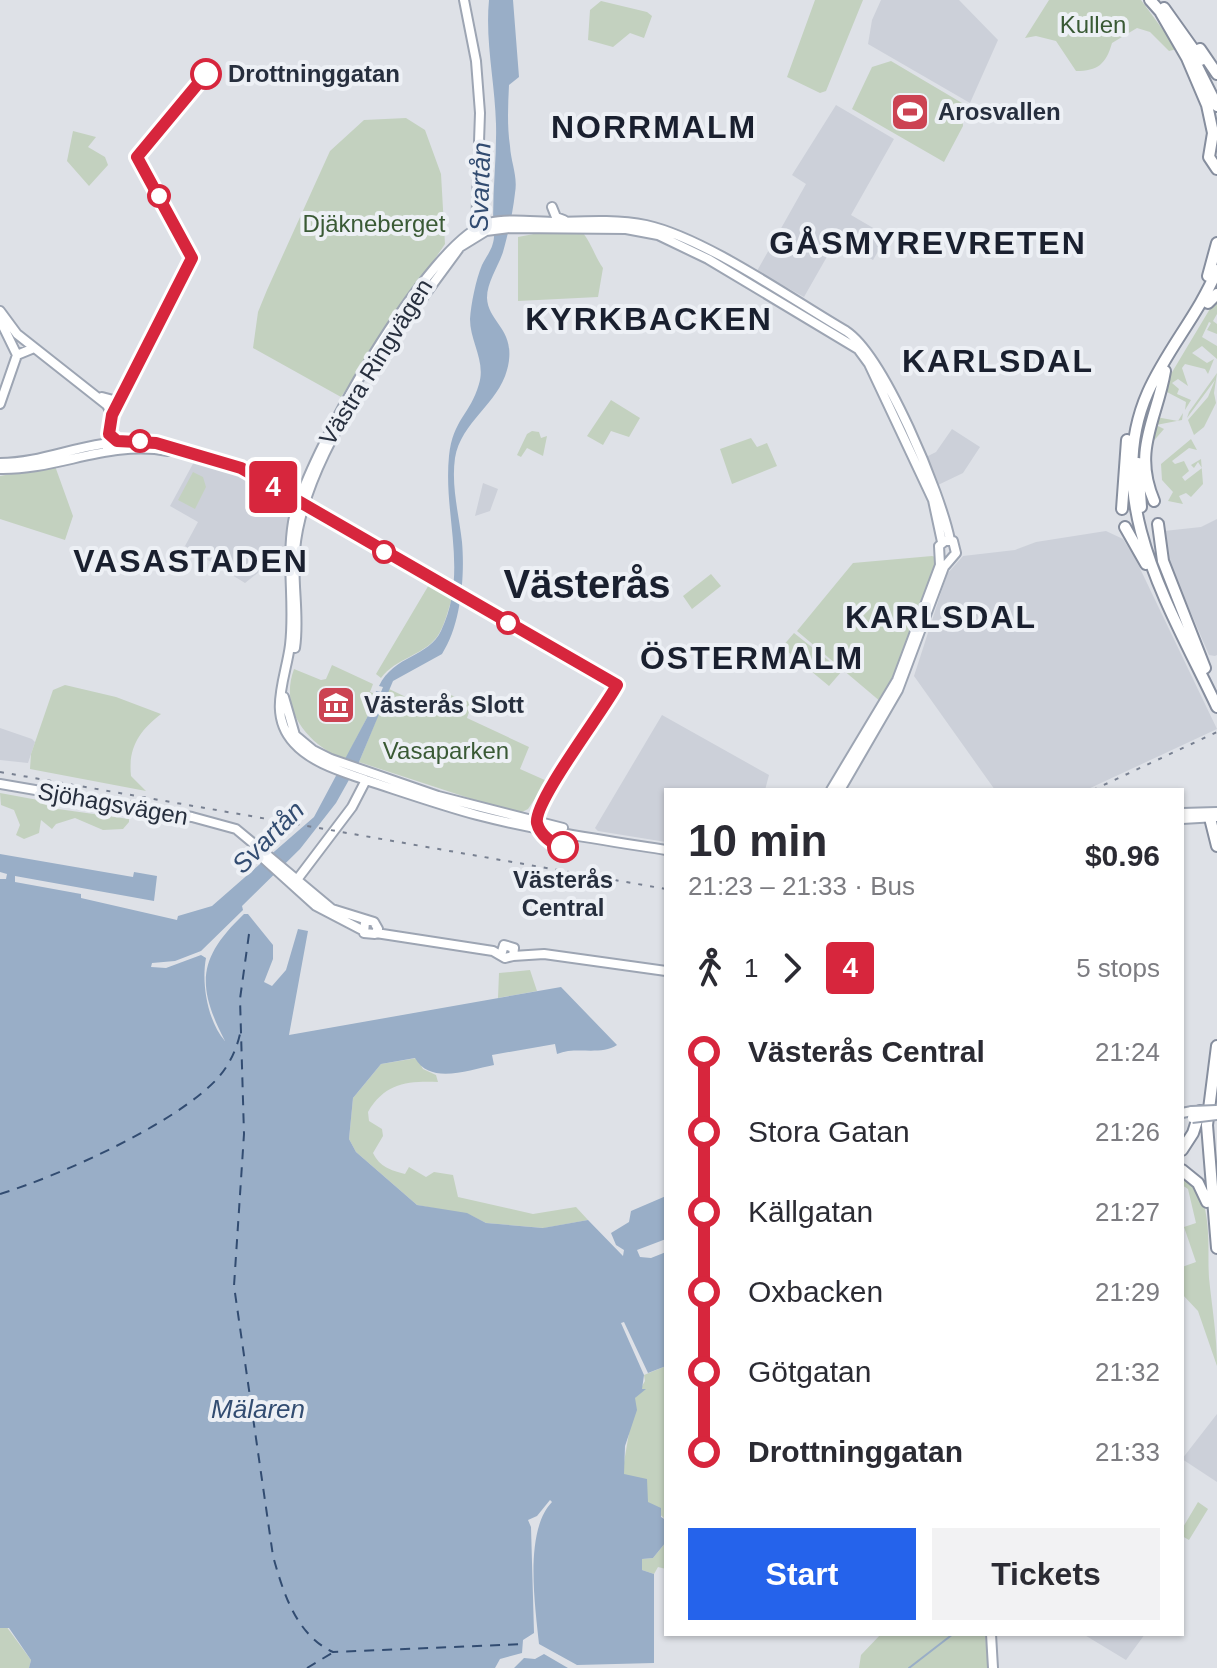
<!DOCTYPE html>
<meta charset="utf-8">
<style>
:root{--surface:#fff;--page:#f2f2f3;--text:#2b2b33;--muted:#7c7c81;--accent:#2563eb}
body{margin:0;font-family:Arial,sans-serif;background:var(--page);color:var(--text);height:100vh;display:flex;flex-direction:column;font-size:30px;white-space:nowrap}
*{box-sizing:border-box;margin:0}
p{font-size:26px;color:var(--muted)}
.icon{flex:none;width:44px;height:44px;fill:none;stroke:currentColor;stroke-width:2;stroke-linecap:round;stroke-linejoin:round}
.map{position:relative;flex:1;overflow:hidden}
.drawer{position:absolute;left:664px;top:788px;width:520px;height:848px;display:flex;flex-direction:column;background:var(--surface);border-radius:0px;box-shadow:0 2px 6px #0004}
.drawer>*{flex:none}
.badge{padding:0 16px;border-radius:6px;font-size:28px;line-height:52px}
.map>.badge{position:absolute;translate:-50% -50%;box-shadow:0 0 0 4px #fff}
.legs{display:flex;align-items:center;gap:12px;height:88px;padding:0 24px;font-size:26px}
.legs p{margin-inline-start:auto}
.headline{display:flex;align-items:center;justify-content:space-between;height:136px;padding:0 24px}
h1{font-size:44px;font-weight:800;line-height:60px}
.action{display:flex;gap:16px;margin-top:auto;padding:16px 24px}
.action a{flex:1;height:92px;border-radius:0px;background:var(--accent);color:#fff;font-size:32px;font-weight:800;line-height:92px;text-align:center}
.action a+a{background:var(--page);color:var(--text)}
ul{padding:0 24px;list-style:none}
li{display:flex;align-items:center;gap:28px;height:80px;font-size:30px}
li i{display:grid;place-items:center;width:12px;height:100%;margin:0 10px;background:currentColor}
li i::after{content:'';width:20px;height:20px;margin:-10px;border:6px solid;border-radius:50%;background:var(--surface)}
li p{margin-inline-start:auto}
li:first-child i{background:linear-gradient(#0000 50%,currentColor 0)}
li:last-child i{background:linear-gradient(currentColor 50%,#0000 0)}
.map>svg:first-child{display:block}
</style>
<div class="map">
<svg width="1217" height="1668" viewBox="0 0 1217 1668">
<rect width="100%" height="100%" fill="#dee1e7"/>
<path fill="#ccd0d9" d="M881,0H959L998,40L970,103L868,44L872,20Z
M836,105L894,139L851,215L887,236L873,260L837,239L804,297L757,271L806,184L792,175Z
M952,429L980,447L963,473L938,485L926,457L936,452Z
M195,460L236,473L286,504L291,518L284,566L264,568L245,583L185,546L198,522L170,506Z
M483,483L498,489L490,511L475,516Z
M1217,519V655L1215,656L1209,655L1167,557L1163,539L1164,531L1201,527Z
M1106,531L1123,539L1134,556L1217,729L1086,790H995L914,676L947,574L963,556L1015,550L1036,542Z
M662,715L769,775L765,790H666V842L598,831L595,828Z
M0,728L32,739L35,742L28,763L0,760Z
M1217,1414V1482L1182,1459Z
M1083,1634H1145L1126,1660Z"/>
<path fill="#c3d1bf" d="M815,0H863L826,91L820,93L787,77Z
M1049,0H1141L1177,49L1169,51L1150,32L1137,28L1112,43C1106,64 1098,71 1076,71L1056,41L1036,36L1025,38Z
M601,1L647,12L652,16L644,38L630,33L613,47L588,40L590,10Z
M891,61L962,103L963,126L944,162L852,109L872,67Z
M406,118L425,130L441,174L445,244L341,397L253,348L258,312L267,290L330,151L364,120Z
M73,131L96,137L88,147L105,157L108,165L89,186L67,161Z
M544,232H582C591,242 595,257 603,268L598,297L518,301V237Z
M1217,297V314L1213,321L1217,324V334L1207,330L1211,323L1209,322L1202,337L1217,346V359L1202,346L1192,353L1207,363L1214,359L1208,374L1205,369L1185,364L1182,368L1188,386L1178,379L1172,383L1179,389L1177,394L1191,400L1185,410L1186,402L1165,391L1156,417L1178,421L1183,413L1182,420L1156,425L1164,429L1151,444L1149,469L1147,463L1162,389Z
M1217,373L1214,393L1216,403L1204,427L1194,435L1188,420L1208,397L1215,380L1187,418L1189,412Z
M611,400L640,418L629,437L611,431L603,445L587,436Z
M532,431L539,432L541,438L547,436L543,456L527,448L521,457L517,455L527,434Z
M751,438L757,447L767,443L777,466L732,484L720,449Z
M1191,439L1197,450L1189,448L1172,461L1175,464L1184,461L1189,471L1182,477L1185,481L1202,468L1198,462L1194,468L1191,465L1201,459L1203,484L1191,497L1186,493L1179,496L1183,504L1168,501L1173,492L1162,480L1161,464Z
M55,466L73,516L65,540L0,519V476Z
M193,472L203,477L206,487L195,509L178,500Z
M932,556L939,558L902,664L881,702L797,631L853,563Z
M711,574L721,586L692,609L683,596Z
M430,583L453,596C448,609 445,626 437,637C422,656 396,658 381,678L376,674Z
M794,633L842,671L829,686L782,647Z
M332,665L373,684L370,692L376,694L370,712L345,760C307,744 279,710 294,669L321,680L326,679Z
M65,685L116,697L161,714C139,731 128,748 131,776L146,791L30,769L31,754L53,690Z
M389,689L406,697L402,708L421,715L429,703L441,708L448,694L472,703L467,718L529,747L520,769L547,781L528,809L518,814L359,762Z
M0,793L38,800L51,808L129,819V822L123,829L103,830L75,818L56,824L52,829L41,820L39,833L24,839L16,835L20,825L14,810L1,805Z
M530,970L537,991L498,998L499,973Z
M417,1058L423,1069L436,1075L438,1082C407,1081 385,1083 368,1112L369,1121L382,1129L383,1136L373,1153C380,1167 390,1170 405,1174L409,1167L426,1177L434,1172L453,1175L458,1197L533,1214L576,1207L588,1220L544,1228L486,1223L470,1215L417,1205L356,1152L349,1139L353,1098L381,1064Z
M1182,1174C1215,1192 1207,1248 1209,1278C1212,1308 1217,1335 1217,1366L1198,1311L1182,1294V1267L1196,1262L1184,1227L1196,1223L1188,1189L1182,1185Z
M666,1366V1520L647,1502L634,1478L624,1475L623,1468L635,1398L645,1381L644,1375Z
M1198,1502L1208,1509L1189,1540L1182,1536V1529Z
M666,1542V1569L658,1567L654,1574L642,1570V1559L653,1558Z
M6,1626L31,1660L29,1668H0V1628Z
M881,1634H985L988,1668H859L861,1655Z"/>
<path fill="#99aec7" d="M489,0H513L519,77L509,85C508,105 507,126 510,146C511,163 518,176 515,193C513,212 508,234 503,252C498,267 487,282 487,298C488,323 518,330 507,370C498,404 461,422 455,458C451,487 459,514 462,542C465,576 461,625 442,654L393,681L359,762L336,803L300,849L242,906L243,910L201,951L175,961L152,963L151,967L166,968L201,955L206,958C201,984 208,1022 225,1041C196,985 198,958 244,914H248L273,945V959L264,982L272,986L286,970L298,929L308,931L289,1035L561,987L617,1045C600,1056 576,1046 557,1054L555,1044L492,1055L494,1065C468,1070 430,1085 415,1058L381,1064L353,1098L349,1139L356,1152L417,1205L467,1213L486,1223L543,1228L588,1220L623,1256L624,1250L616,1245L611,1233L629,1222L631,1211L666,1196V1239L637,1250L640,1257L651,1258L666,1252V1366L648,1373L624,1322L621,1323L644,1375L642,1389H646L635,1398L637,1410L625,1446L624,1474L647,1479L648,1502L661,1508V1517L666,1520V1542L653,1558L642,1559V1570L654,1574V1663L577,1665L539,1644C535,1605 524,1531 552,1502L550,1500L537,1516L528,1520L531,1527L534,1633L523,1640L522,1653L500,1659L495,1668H29L31,1660L9,1628H0V879H6L7,874L0,872V854L133,877L134,872L157,876L154,901L15,876V882L81,894V898L177,920L178,916L212,906L314,817L370,712L376,691L381,692L383,687L379,686C394,655 429,657 441,631C469,572 443,516 449,456C453,419 470,415 479,384C486,361 470,342 470,319C471,304 476,279 482,265C487,255 493,249 494,237C491,200 497,162 496,124C495,82 485,42 489,0Z
M544,1654L568,1668H514L524,1658L535,1659Z"/>
<g fill="none" stroke-linecap="round" stroke-linejoin="round">
<path stroke="#99aec7" stroke-width="2" d="M909,1668L953,1634"/>
<path stroke="#324c71" stroke-width="2" stroke-dasharray="10 8" stroke-linecap="butt" d="M249,934L240,999L244,1134L234,1286L273,1556C283,1592 296,1635 333,1652L525,1644
M0,1194C61,1175 174,1125 218,1078C229,1065 236,1051 240,1034
M307,1668L332,1653"/>
<g stroke="#9da5b3" stroke-width="12">
<path id="major" d="M464,0L476,61L480,113L476,229
M552,207L556,217L564,220
M0,311L17,334L107,405L112,415L107,449
M0,320L17,355
M380,356L460,247L486,231L510,228L626,229L658,235L708,259L858,349L869,364L933,500L942,542
M102,397L117,401
M0,404L17,355L34,348
M0,463C37,463 68,449 103,444C178,434 239,468 301,503
M0,469C58,470 109,440 168,451
M295,648C300,616 292,583 295,550C300,495 330,438 359,392
M284,697L295,735L313,750L331,759L438,796L563,828
M0,784L192,817L236,829L332,909L374,922L378,929L375,934L364,933L365,922
M831,790L897,680L940,565L939,546L945,541H953L956,553L944,567L898,690L840,790
M1182,813L1217,812
M1182,819L1217,817
M254,850L316,906L362,930
M666,850C603,840 539,831 477,815C440,805 403,792 366,780C341,771 312,763 294,743C267,714 286,678 290,645C295,604 286,564 293,522C304,461 430,238 489,223C510,218 535,222 557,222C586,221 618,219 646,225C705,238 791,299 846,331C884,356 941,494 950,540
M296,881L352,807L366,780
M376,933L493,951L505,958L513,956L514,948L504,945L501,955
M513,956L544,954L666,971
M1182,1113L1192,1111
M991,1634L993,1668"/>
</g>
<g stroke="#868e9e" stroke-width="14">
<path id="highway" d="M1150,0L1166,18
M1164,8L1201,60
M1161,13L1187,58L1207,105L1213,133L1209,157L1217,169
M1200,49L1217,74
M1193,58L1217,106
M1217,270C1199,314 1167,349 1148,392C1100,500 1172,611 1217,707
M1208,276L1217,243
M1208,303L1217,294
M1138,463L1141,507
M1154,501C1132,450 1157,419 1165,371
M1122,509L1127,440
M1158,524L1163,561L1205,668
M1125,527L1146,564
M1210,818L1217,846
M1217,1046L1207,1125L1217,1248
M1182,1150L1193,1133L1200,1111
M1182,1170L1198,1183L1207,1202"/>
</g>
<use href="#major" stroke="#fff" stroke-width="8"/>
<use href="#highway" stroke="#fff" stroke-width="10"/>
<path stroke="#788091" stroke-width="2" stroke-dasharray="4 8" stroke-linecap="butt" d="M0,772L666,889
M1093,790L1217,732"/>
<g stroke="#9da5b3" stroke-width="12" stroke-linecap="butt">
<path id="major-bridge" d="M1192,1111L1216,1110
M1192,1118L1217,1115"/>
</g>
<use href="#major-bridge" stroke="#fff" stroke-width="8"/>
</g>
<g fill="none" stroke-linecap="round" stroke-linejoin="round">
<g stroke="#fff" stroke-width="18">
<path id="line-1" d="M206,74L137,157L192,258L112,415L109,434L117,441L156,443L241,468L617,685C604,710 533,802 537,823C540,835 552,844 563,847"/>
</g>
<use href="#line-1" stroke="#d7263d" stroke-width="12"/>
</g>
<defs>
<g id="stadium-square" transform="scale(2)"><rect x="-9" y="-9" width="18" height="18" rx="4" fill="#cc4352" stroke="#edf0f5"/><path d="M0-5a6.5 5 0 1 0 0 10a6.5 5 0 1 0 0-10ZM-3.5-1.8h7v3.6h-7Z" fill="#fff"/></g>
<g id="museum-square" transform="scale(2)"><rect x="-9" y="-9" width="18" height="18" rx="4" fill="#cc4352" stroke="#edf0f5"/><path d="M0-6L6-3V-2H-6V-3ZM-5-1h2V3h-2ZM-1-1h2V3h-2ZM3-1h2V3H3ZM-6 4H6V6H-6Z" fill="#fff"/></g>
</defs>
<g fill-rule="evenodd">
<use href="#stadium-square" x="910" y="112"/>
<use href="#museum-square" x="336" y="705"/>
</g>
<g fill="#fff" stroke="#d7263d" stroke-width="4">
<circle cx="206" cy="74" r="14"/>
<circle cx="159" cy="196" r="10"/>
<circle cx="140" cy="441" r="10"/>
<circle cx="384" cy="552" r="10"/>
<circle cx="508" cy="623" r="10"/>
<circle cx="563" cy="847" r="14"/>
</g>
<g text-anchor="middle" stroke-width="8" stroke-linejoin="round" paint-order="stroke">
<g font-size="24" fill="#3a5a35" stroke="#edf0f5">
<text x="1093" y="33">Kullen</text>
<text x="374" y="232">Djäkneberget</text>
<text x="446" y="759">Vasaparken</text>
</g>
<g font-size="24" font-weight="bold" fill="#272f3e" stroke="#edf0f5" text-anchor="start">
<text x="228" y="82">Drottninggatan</text>
<text x="563" y="888" text-anchor="middle">Västerås<tspan x="563" dy="28">Central</tspan></text>
</g>
<g font-size="24" font-weight="bold" fill="#272f3e" stroke="#edf0f5" text-anchor="start">
<text x="938" y="120">Arosvallen</text>
<text x="364" y="713">Västerås Slott</text>
</g>
<g font-size="24" fill="#272f3e" stroke="#edf0f5">
<text transform="translate(376 362) rotate(-58)" y="8">Västra Ringvägen</text>
<text transform="translate(113 804) rotate(10)" y="8">Sjöhagsvägen</text>
</g>
<g font-size="26" font-style="italic" fill="#324c71" stroke="#edf0f5">
<text transform="translate(480 187) rotate(-88)" y="9">Svartån</text>
<text transform="translate(268 837) rotate(-45)" y="9">Svartån</text>
<text x="258" y="1418">Mälaren</text>
</g>
<g font-size="32" font-weight="bold" letter-spacing="2" fill="#1a202f" stroke="#edf0f5">
<text x="654" y="138">NORRMALM</text>
<text x="928" y="254">GÅSMYREVRETEN</text>
<text x="649" y="330">KYRKBACKEN</text>
<text x="998" y="372">KARLSDAL</text>
<text x="191" y="572">VASASTADEN</text>
<text x="941" y="628">KARLSDAL</text>
<text x="752" y="669">ÖSTERMALM</text>
</g>
<g font-size="40" font-weight="bold" fill="#1a202f" stroke="#edf0f5">
<text x="587" y="598">Västerås</text>
</g>
</g>
</svg>
<b class="badge" style="left:273px;top:487px;background:#d7263d;color:#fff">4</b>
<section class="drawer">
<div class="headline"><div><h1>10 min</h1><p>21:23 – 21:33 · Bus</p></div><b>$0.96</b></div>
<div class="legs"><svg class="icon" aria-label="walk" viewBox="0 0 24 24"><circle cx="13" cy="4" r="2"/><path d="M13 8l-2 6 4 7M11 14l-3 7M7 12l3-4h3l4 4"/></svg>1<svg class="icon" aria-label="forward" viewBox="0 0 24 24"><path d="M9 5l7 7-7 7"/></svg><b class="badge" style="background:#d7263d;color:#fff">4</b><p>5 stops</p></div>
<ul>
<li><i style="color:#d7263d"></i><b>Västerås Central</b><p>21:24</p></li>
<li><i style="color:#d7263d"></i><span>Stora Gatan</span><p>21:26</p></li>
<li><i style="color:#d7263d"></i><span>Källgatan</span><p>21:27</p></li>
<li><i style="color:#d7263d"></i><span>Oxbacken</span><p>21:29</p></li>
<li><i style="color:#d7263d"></i><span>Götgatan</span><p>21:32</p></li>
<li><i style="color:#d7263d"></i><b>Drottninggatan</b><p>21:33</p></li>
</ul>
<div class="action"><a>Start</a><a>Tickets</a></div>
</section>
</div>
